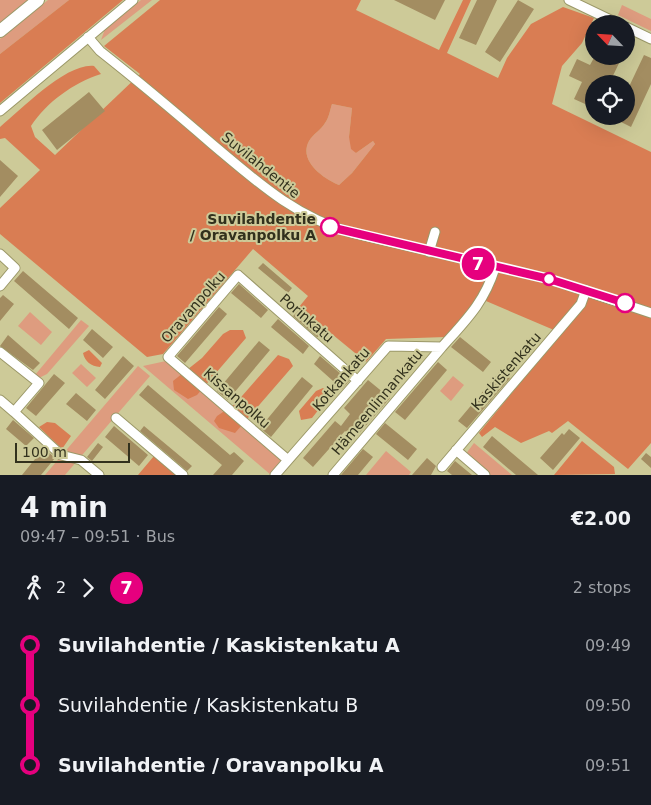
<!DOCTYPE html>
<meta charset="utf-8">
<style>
:root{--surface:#171b24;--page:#242831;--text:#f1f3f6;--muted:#9ea1a6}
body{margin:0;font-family:"DejaVu Sans",sans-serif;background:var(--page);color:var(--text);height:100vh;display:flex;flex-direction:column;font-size:19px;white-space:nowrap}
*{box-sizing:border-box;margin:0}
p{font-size:16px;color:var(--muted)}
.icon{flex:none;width:28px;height:28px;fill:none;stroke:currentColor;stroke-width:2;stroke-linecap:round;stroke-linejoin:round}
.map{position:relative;height:475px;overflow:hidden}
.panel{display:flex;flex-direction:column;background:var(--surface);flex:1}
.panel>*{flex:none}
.badge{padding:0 10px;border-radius:16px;font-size:18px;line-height:32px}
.needle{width:32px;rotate:295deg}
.fabs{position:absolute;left:585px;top:15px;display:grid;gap:10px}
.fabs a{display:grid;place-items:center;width:50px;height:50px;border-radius:50%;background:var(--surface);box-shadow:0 5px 20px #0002;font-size:25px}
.scale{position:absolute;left:15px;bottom:12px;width:115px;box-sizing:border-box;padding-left:5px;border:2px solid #32311d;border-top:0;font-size:14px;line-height:18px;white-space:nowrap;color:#32311d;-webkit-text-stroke:4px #cdca98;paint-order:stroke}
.map>.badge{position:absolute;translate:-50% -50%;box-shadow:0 0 0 2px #fff}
.legs{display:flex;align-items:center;gap:8px;height:55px;padding:0 20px;font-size:16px}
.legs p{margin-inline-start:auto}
.summary{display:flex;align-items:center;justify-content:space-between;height:85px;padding:0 20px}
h1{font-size:28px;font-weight:700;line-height:38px}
ul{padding:0 20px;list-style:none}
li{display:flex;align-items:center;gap:18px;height:60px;font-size:19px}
li i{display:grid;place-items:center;width:8px;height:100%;margin:0 6px;background:currentColor}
li i::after{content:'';width:12px;height:12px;margin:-6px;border:4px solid;border-radius:50%;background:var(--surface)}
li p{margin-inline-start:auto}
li:first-child i{background:linear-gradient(#0000 50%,currentColor 0)}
li:last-child i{background:linear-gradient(currentColor 50%,#0000 0)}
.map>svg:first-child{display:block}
</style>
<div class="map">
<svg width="651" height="475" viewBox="0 0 651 475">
<rect width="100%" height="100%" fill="#cdca98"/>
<path fill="#de9c7f" d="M0,0H28L0,23Z
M48,0H69L0,54V39Z
M141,0H152L101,40L105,29Z
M622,5L651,19V31L618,15Z
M332,104L352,108L349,137L356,153L373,141L375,144L352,173L339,185C324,179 298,161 309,141C313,134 321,130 325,123C329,118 330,110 332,104Z
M30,312L52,332L41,345L18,326Z
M81,320L89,326L47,374L39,378L35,375Z
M166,361L284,459L271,475L143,366Z
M81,364L96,378L87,387L72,373Z
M138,366L150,376L65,475H45Z
M453,376L464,385L451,401L440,391Z
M474,443L512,475H489L465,455Z
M386,451L411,472L409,475H366Z"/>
<path fill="#d97d53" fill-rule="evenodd" d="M69,0H123L0,103V54Z
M160,0H361L356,10L439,50L463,0H471L447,53L498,78L507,58L531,24L563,7L594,18L582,43L562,66L552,104L651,152V443L628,469L568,421L552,433L549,431L521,443L495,427L482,437L479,433L561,333L479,298L446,337L386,339L366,362L299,307L308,296L253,249L163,354L147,357L0,234V208L40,170L5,138L0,139V127C22,109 66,63 94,66L101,74C73,83 47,102 31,126L35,137L55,155L140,74L104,46ZM332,104L352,108L349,137L351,149L356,153L373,141L375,144L352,173L339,185C324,179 298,161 309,141C313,134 321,130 325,123C329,118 330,110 332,104Z
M230,330H243L246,338L197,395L188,399L174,390L173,381L202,358L223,334Z
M89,350L102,363L100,367C91,366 85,362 83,353Z
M278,355L289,359L293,366L235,433L219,428L214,421L217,416L235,404Z
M323,388L331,394L312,418L301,420L299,411L316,391Z
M47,422L55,423L71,436L62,449L39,427Z
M582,441L614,467L615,474L554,475Z
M154,456L176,475H138Z"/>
<path fill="#a38d61" d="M394,0H445L435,20Z
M477,0H497L476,45L459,38Z
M518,0L534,9L500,62L485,52Z
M644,55L651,58V84L631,127L609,116H626V93Z
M595,56H615L621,59L609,84H594V108L574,99L582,82L569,76L577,59L590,65Z
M89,92L105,111L57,150L42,130Z
M0,160L18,176L0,197Z
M263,263L292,288L288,293L258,268Z
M23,271L78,318L69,329L14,281Z
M239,284L268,310L261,318L231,293Z
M3,295L14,304L0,321V298Z
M219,307L227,314L185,363L177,356Z
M299,310L326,332L321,337H317L293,316Z
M278,319L309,346L303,354L271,327Z
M92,329L113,347L103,358L83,340Z
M8,335L40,363L33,370L0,346Z
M460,337L491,362L483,372L451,347Z
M259,341L270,350L228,400L217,391Z
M123,356L134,366L105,399L95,390Z
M320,356L349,381L342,389L314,364Z
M438,362L447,370L405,420L395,412Z
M501,370L510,378L467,428L458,421Z
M54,374L65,383L36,416L26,408Z
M302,377L313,386L271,437L260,428Z
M368,380L390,398L355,438L345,431L313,467L303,458L335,421L341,426L350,414L344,408Z
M148,385L230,455L234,452L244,461L232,475H213L222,465L139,395Z
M76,393L96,410L87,421L66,404Z
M13,420L34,438L26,446L6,429Z
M385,423L417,449L408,460L376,434Z
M114,426L148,455L139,466L105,437Z
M144,426L192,466L187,471L140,431Z
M569,429L580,438L553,470L540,458L562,433L564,435Z
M492,436L519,459L538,475H516L483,447Z
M98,443L103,447L92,461L87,457Z
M44,448L55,458L41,475H22Z
M363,449L373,457L358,475H341Z
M646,453L651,457V468L641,459Z
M427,458L436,466L431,475H412Z
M455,461L472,475H452L447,471Z"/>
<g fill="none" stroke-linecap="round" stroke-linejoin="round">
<g stroke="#9b9868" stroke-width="11">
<path id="minor" d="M569,0L619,24
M626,27L651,39
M88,37L100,51C138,81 175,112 212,144C256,181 295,217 352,233L549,279L651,313
M0,111L133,0
M429,252L435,232
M0,254L15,268L0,286
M0,352L39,383L14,412L0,400
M14,412L61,455L81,460L99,475
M116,418L183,475
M456,450L485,475
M288,460L168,357L238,275L358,381
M442,467L581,304L586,290
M275,475L388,346L442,347C466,320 484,303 495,268
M333,475L442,347"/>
</g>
<g stroke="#9b9868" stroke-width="14">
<path id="highway" d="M0,31L38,0"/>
</g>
<use href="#minor" stroke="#fff" stroke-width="9"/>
<use href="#highway" stroke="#fff" stroke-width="12"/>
</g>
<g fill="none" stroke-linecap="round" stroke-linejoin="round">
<g stroke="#fff" stroke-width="11">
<path id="line-1" d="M330,227L549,279L625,303"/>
</g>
<use href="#line-1" stroke="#e6007e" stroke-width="8"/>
</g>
<g fill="#fff" stroke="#e6007e" stroke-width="2.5">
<circle cx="330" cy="227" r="9"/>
<circle cx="549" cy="279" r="6"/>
<circle cx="625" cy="303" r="9"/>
</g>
<g text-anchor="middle" stroke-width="4" stroke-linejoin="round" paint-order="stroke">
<g font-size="14" fill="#32311d" stroke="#cdca98">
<text transform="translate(261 165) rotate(39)" y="5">Suvilahdentie</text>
<text transform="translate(193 307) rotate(-49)" y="5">Oravanpolku</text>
<text transform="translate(307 318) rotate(41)" y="5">Porinkatu</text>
<text transform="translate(506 371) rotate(-49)" y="5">Kaskistenkatu</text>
<text transform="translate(341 379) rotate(-49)" y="5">Kotkankatu</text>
<text transform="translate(237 398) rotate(41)" y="5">Kissanpolku</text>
<text transform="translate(377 402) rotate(-50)" y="5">Hämeenlinnankatu</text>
</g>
<g font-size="14" font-weight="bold" fill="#32311d" stroke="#cdca98" text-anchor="end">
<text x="316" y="224">Suvilahdentie<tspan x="316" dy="16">/ Oravanpolku A</tspan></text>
</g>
</g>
</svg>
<div class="fabs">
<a><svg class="needle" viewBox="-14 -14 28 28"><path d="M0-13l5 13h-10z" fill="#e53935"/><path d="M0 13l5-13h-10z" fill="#9ea1a6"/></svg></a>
<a><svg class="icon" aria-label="locate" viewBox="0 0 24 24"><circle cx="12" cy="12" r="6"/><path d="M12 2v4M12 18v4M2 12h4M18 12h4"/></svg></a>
</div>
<div class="scale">100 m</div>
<b class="badge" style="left:478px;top:264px;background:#e6007e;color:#fff">7</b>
</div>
<section class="panel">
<div class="summary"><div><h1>4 min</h1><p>09:47 – 09:51 · Bus</p></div><b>€2.00</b></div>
<div class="legs"><svg class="icon" aria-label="walk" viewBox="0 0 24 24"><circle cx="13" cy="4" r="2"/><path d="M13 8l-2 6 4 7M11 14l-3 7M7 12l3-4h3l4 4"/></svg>2<svg class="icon" aria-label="forward" viewBox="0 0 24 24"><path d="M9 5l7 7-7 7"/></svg><b class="badge" style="background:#e6007e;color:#fff">7</b><p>2 stops</p></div>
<ul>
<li><i style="color:#e6007e"></i><b>Suvilahdentie / Kaskistenkatu A</b><p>09:49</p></li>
<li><i style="color:#e6007e"></i><span>Suvilahdentie / Kaskistenkatu B</span><p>09:50</p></li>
<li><i style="color:#e6007e"></i><b>Suvilahdentie / Oravanpolku A</b><p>09:51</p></li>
</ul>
</section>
